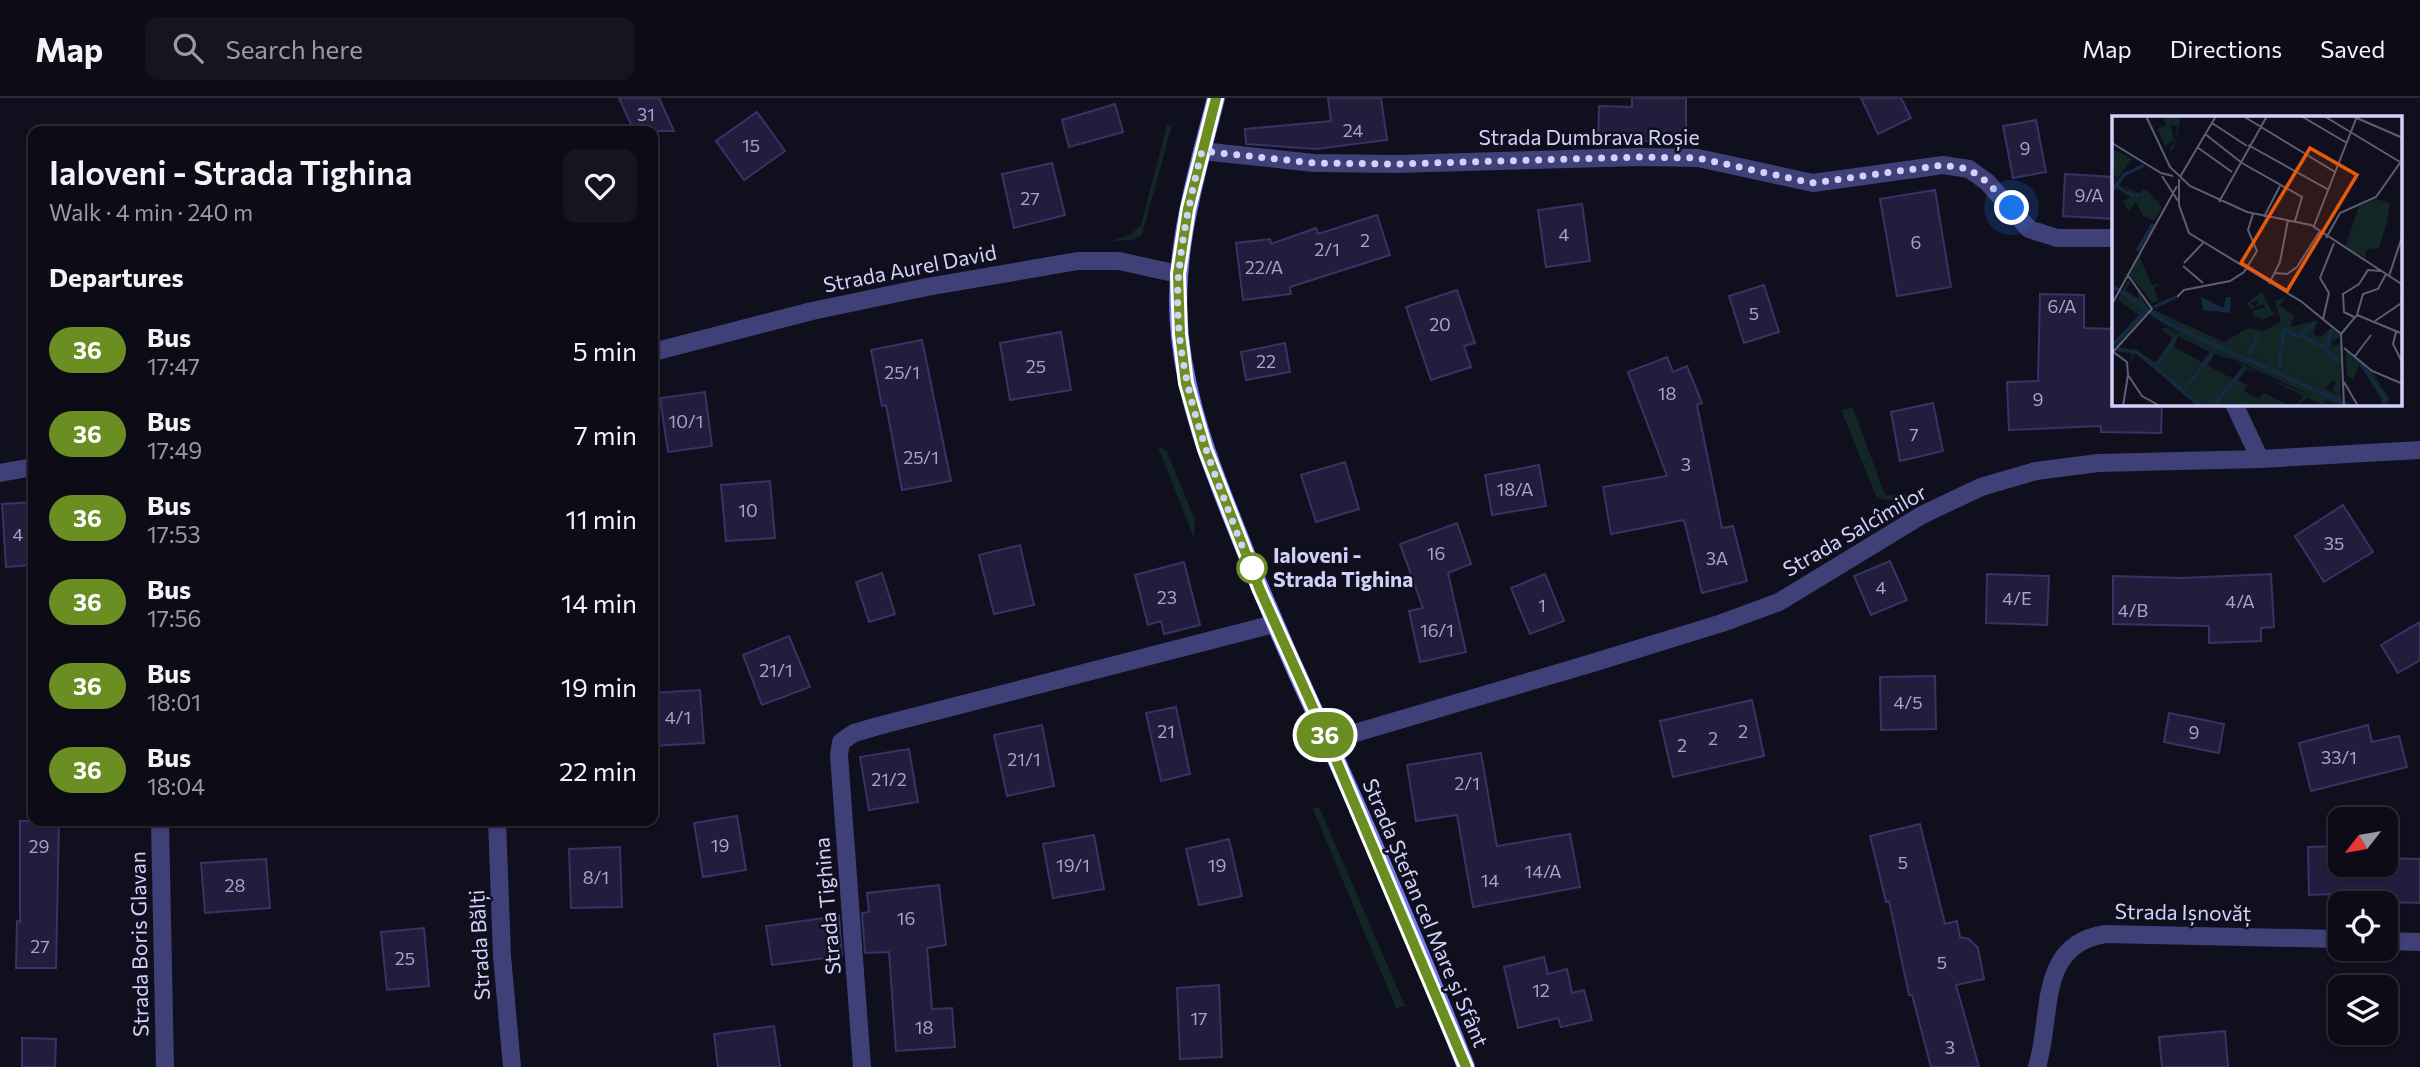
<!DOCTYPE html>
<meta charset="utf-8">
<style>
:root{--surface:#0c0b16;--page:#15141f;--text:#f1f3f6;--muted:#9a9ba1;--line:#2c2b35}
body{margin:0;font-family:Commissioner,sans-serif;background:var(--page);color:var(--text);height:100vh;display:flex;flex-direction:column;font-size:26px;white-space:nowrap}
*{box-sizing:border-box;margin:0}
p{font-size:23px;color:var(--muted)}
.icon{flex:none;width:38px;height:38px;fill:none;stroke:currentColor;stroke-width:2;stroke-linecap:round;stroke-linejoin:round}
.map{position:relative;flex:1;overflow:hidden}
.drawer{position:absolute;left:28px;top:28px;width:630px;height:700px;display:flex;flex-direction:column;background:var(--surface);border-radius:14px;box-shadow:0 2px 5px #0004,0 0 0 2px var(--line)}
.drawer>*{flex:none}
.badge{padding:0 14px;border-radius:23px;font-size:24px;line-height:46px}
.needle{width:46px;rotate:239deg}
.controls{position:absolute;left:2328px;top:709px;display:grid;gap:14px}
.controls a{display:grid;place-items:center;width:70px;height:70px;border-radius:14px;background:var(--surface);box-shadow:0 2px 5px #0004,0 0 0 2px var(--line);font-size:35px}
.you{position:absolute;width:35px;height:35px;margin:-18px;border:5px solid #fff;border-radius:50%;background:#1a73e8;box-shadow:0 0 0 10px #1a73e833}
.map>.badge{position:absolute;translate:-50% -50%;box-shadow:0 0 0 4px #fff}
h2{padding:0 21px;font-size:26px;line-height:63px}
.round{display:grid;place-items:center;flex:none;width:74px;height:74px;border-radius:14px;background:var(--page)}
.summary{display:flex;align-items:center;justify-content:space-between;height:119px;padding:0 21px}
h1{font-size:33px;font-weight:600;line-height:52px}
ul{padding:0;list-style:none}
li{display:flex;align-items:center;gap:21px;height:84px;padding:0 21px}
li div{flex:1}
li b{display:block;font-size:26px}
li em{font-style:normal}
li .badge{min-width:77px;font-weight:700;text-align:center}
header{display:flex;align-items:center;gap:42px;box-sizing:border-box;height:98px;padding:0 35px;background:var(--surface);border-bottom:2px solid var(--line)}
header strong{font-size:33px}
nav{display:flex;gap:38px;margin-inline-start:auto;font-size:24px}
.search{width:490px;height:63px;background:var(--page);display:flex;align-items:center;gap:18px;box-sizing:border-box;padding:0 24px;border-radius:14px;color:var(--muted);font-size:26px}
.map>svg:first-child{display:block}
</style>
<header>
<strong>Map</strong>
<div class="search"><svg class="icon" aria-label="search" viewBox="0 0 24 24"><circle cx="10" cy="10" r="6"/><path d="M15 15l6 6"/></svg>Search here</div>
<nav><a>Map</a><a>Directions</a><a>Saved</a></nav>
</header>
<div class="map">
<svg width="2420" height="969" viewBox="0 0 2420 969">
<rect width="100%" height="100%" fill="#100f1e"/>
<path fill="#122725" d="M1167,27H1172L1142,137L1135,141L1110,144L1131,136L1141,127Z
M1853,310L1885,397L1907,396L1908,400L1884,402L1876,398L1841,312Z
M1158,349L1166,352L1195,422L1194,440Z
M1319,709L1405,908L1396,910L1313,711Z"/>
<path fill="#211d3d" stroke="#393266" stroke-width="2" d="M619,0H659L674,33H634Z
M1328,0H1381L1387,42L1316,51L1246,46L1245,31L1331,23Z
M1632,0H1686V44L1598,42L1599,8L1632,9Z
M1861,0H1901L1911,20L1878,36Z
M1115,6L1123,34L1069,49L1062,22Z
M757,14L785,53L744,82L716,43Z
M2036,22L2046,74L2013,80L2003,28Z
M1052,65L1065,117L1014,130L1002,76Z
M2065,76L2114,79V121L2063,118Z
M1935,92L1951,189L1897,198L1880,101Z
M1582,106L1590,163L1546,169L1538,112Z
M1377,117L1390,157L1290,189L1291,196L1243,202L1236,145L1270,141L1271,146L1316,130L1318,136Z
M1764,187L1779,234L1744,245L1729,198Z
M1457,192L1475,245L1464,248L1471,269L1431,282L1406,209Z
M2040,196L2084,197V230L2114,231V306H2162L2161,335L2101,334V328L2009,332L2007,284L2038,283Z
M1061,234L1071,292L1010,302L1000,245Z
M922,242L951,383L902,392L886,307L882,308L871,252Z
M1285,245L1290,274L1246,282L1241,254Z
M1667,259L1673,274L1687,268L1702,305L1697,307L1722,430L1733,428L1747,483L1702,495L1684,422L1611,436L1603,389L1667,378L1628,274Z
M705,294L712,348L668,354L660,300Z
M1933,305L1943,353L1900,363L1891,314Z
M1345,364L1359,411L1316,424L1301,377Z
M1539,367L1546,408L1492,417L1485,377Z
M770,383L775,440L726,443L721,387Z
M33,404V467L6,469L2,406Z
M2343,407L2373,454L2324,484L2295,438Z
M1457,425L1471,466L1448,475L1466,554L1420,564L1409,513L1423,510L1400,446Z
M1020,447L1034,507L994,516L979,457Z
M1890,463L1907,502L1871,517L1854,478Z
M1184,464L1200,527L1164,536L1161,523L1148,527L1135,477Z
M882,475L895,516L869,524L856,484Z
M1545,476L1564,523L1530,536L1511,490Z
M1987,476L2049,478L2047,527L1986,525Z
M2271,476L2274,529L2261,530V543L2209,545V528L2113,526V478L2181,480Z
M2420,524V562L2398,575L2381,547Z
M789,538L810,589L762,607L743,557Z
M1935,578L1936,631L1881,632L1880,579Z
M700,592L704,645L653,648V595Z
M1752,602L1764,658L1673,679L1660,623Z
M1176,609L1190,676L1161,683L1146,615Z
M2169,615L2224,626L2219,655L2164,644Z
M1042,627L1054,688L1007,698L994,637Z
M2368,627L2372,644L2399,638L2407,669L2311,693L2299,645Z
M909,651L918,704L869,712L860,659Z
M1481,655L1497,748L1570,736L1580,789L1473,809L1457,717L1416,723L1407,667Z
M737,718L746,772L703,779L694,725Z
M20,723H59L56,870H16L17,823L20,824Z
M1920,726L1945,826L1957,823L1960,839L1969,841L1978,850L1984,881L1956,887L1979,969H1931L1912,897H1909L1889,803L1886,804L1870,738Z
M1094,737L1104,791L1053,800L1043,746Z
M1229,741L1242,798L1199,807L1186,751Z
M2340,748V766H2385V760L2420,761V805L2389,804V794L2309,797L2308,749Z
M620,749L622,809L571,810L569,751Z
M266,761L270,810L205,815L201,765Z
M939,787L946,847L927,850L932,911L952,910L955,949L896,953L889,854L865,855L862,815L869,814L867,795Z
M839,818L842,858L772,867L766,828Z
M424,830L429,888L387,892L381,834Z
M1544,859L1548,876L1567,871L1572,895L1584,892L1592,922L1561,929L1558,920L1518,930L1504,869Z
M1219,887L1222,959L1180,961L1177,890Z
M774,928L780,969H718L714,936Z
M2225,933L2228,969H2162L2159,939Z
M22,940L56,941L55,969H22Z"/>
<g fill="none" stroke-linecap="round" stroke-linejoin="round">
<path stroke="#3f4078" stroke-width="18" d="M1202,53L1314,65L1397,66L1640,59L1698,60L1813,85L1943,67L1969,71L1987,84L2029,131L2057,140H2114
M653,254L812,213L927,189L1078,163H1119L1178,176
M2234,306L2260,361
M0,375L33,369
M1328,643L1589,566L1722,525L1779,504L1922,417L1981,389L2036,373L2098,365L2260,361L2420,352
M160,723L165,969
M497,723L502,858L512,969
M2385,843L2420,844
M862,969L839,657L841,644L854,635L878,628L1274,526
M2037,969C2053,918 2036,847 2105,836L2340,841"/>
<path stroke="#7378ef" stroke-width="18" d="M1216,0C1196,78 1171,157 1180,239C1187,306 1211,368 1236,430C1261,494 1288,557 1317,619C1369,734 1420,851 1466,969"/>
</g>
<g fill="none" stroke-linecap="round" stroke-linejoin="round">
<g stroke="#fff" stroke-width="16">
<path id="line" d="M1216,0L1188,111L1178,176L1180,236L1186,285L1205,351L1260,492L1328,643L1466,969"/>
</g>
<use href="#line" stroke="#6b8e23" stroke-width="10"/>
<path stroke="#d3d1fa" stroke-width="7" stroke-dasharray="0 12.6" d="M1252,470C1242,450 1234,427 1226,406C1198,334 1171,252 1179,173C1183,132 1192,93 1202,53L1314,65L1397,66L1640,59L1698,60L1812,85L1943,67L1969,71L1987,84L2012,110"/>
</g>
<circle fill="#fff" stroke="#6b8e23" stroke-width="3.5" cx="1252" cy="470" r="14"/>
<g text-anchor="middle" stroke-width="5" stroke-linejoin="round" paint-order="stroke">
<g font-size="18" fill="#a6a4cb">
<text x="646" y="23">31</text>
<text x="1353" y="39">24</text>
<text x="751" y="54">15</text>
<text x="2025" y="57">9</text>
<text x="2089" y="104">9/A</text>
<text x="1030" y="107">27</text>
<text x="1564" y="143">4</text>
<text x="1365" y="149">2</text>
<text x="1916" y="151">6</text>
<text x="1327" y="158">2/1</text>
<text x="1264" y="176">22/A</text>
<text x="2062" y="215">6/A</text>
<text x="1754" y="222">5</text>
<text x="1440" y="233">20</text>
<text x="1266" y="270">22</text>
<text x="1036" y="275">25</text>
<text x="902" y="281">25/1</text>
<text x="1667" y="302">18</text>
<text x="2038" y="308">9</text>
<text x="686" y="330">10/1</text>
<text x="1914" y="343">7</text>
<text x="921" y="366">25/1</text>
<text x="1686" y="373">3</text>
<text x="1515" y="398">18/A</text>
<text x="748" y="419">10</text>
<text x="18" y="443">4</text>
<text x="2334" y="452">35</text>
<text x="1436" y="462">16</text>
<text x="1717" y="467">3A</text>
<text x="1881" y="496">4</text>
<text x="1167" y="506">23</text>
<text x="2017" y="507">4/E</text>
<text x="2240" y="510">4/A</text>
<text x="1542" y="514">1</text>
<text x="2133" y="519">4/B</text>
<text x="1437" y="539">16/1</text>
<text x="776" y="579">21/1</text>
<text x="1908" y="611">4/5</text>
<text x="678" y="626">4/1</text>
<text x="1166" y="640">21</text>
<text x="1743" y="640">2</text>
<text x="2194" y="641">9</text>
<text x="1713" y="647">2</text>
<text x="1682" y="654">2</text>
<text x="2339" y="666">33/1</text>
<text x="1024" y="668">21/1</text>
<text x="889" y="688">21/2</text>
<text x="1467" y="692">2/1</text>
<text x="720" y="754">19</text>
<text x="39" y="755">29</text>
<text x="1903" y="771">5</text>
<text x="1073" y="774">19/1</text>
<text x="1217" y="774">19</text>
<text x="1543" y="780">14/A</text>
<text x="596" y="786">8/1</text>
<text x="1490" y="789">14</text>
<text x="235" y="794">28</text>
<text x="906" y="827">16</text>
<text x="40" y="855">27</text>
<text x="405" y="867">25</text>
<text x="1942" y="871">5</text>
<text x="1541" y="899">12</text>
<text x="1199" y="927">17</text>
<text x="924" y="936">18</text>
<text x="1950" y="956">3</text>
</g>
<g font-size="21" fill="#d3d1fa" stroke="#100f1e">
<text x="1589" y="47">Strada Dumbrava Roșie</text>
<text transform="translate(910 171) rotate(-11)" y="7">Strada Aurel David</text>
<text transform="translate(1855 433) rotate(-30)" y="7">Strada Salcîmilor</text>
<text transform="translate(828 808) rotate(-95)" y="7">Strada Tighina</text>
<text transform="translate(1425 815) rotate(67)" y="7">Strada Ștefan cel Mare și Sfânt</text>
<text transform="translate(2183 815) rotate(1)" y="7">Strada Ișnovăț</text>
<text transform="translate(140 846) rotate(-91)" y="7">Strada Boris Glavan</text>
<text transform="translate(480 847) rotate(-93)" y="7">Strada Bălți</text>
</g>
<g font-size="21" font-weight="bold" fill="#d3d1fa" stroke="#100f1e" text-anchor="start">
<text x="1273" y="465">Ialoveni -<tspan x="1273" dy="24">Strada Tighina</tspan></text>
</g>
</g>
<g transform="translate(2112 18)">
<rect width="290" height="290" fill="#100f1e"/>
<path d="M69,0L62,32L56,36L63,25L65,10L59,9L62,24L53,30L45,13L54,9L51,2ZM0,33L20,43L0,70L5,61L0,57ZM12,69L27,78L32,73L38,77L50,91L42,105L31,100L24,86L17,95L11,86L19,80ZM264,83L278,87L275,106L267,132L254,134V142L233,132L247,90ZM27,140L40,169L48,167L42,172L46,185L40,187L18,159ZM16,164L19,166L13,174L27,183L25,175L38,194L4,230L0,224L4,226L28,200L6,184L0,195ZM150,176L160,196L165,197L146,206L150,202L142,200L140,195L153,192L152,188L144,191L146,184L138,187L143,191L139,193L135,187ZM175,180L167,189L182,200L178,211L206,204L201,218L208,221L219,212L229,220L219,226L220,230L230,228L228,279L220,275L224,267L220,264L214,273L112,226L136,212L151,215L169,206L163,185ZM42,194L229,280L231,290L211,284L218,290H213L196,282L183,290L192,280L152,260L210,284L73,221L38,199ZM53,211L124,245L103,238L95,249L121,263L131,251L125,246L149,258L135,253L126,264L136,270L132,275L137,278L146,283L152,277L178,290H85L24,237L17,248L20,238L4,235L24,234L43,246L61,222L50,214ZM66,220L98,236L90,246L62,231ZM234,235L261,257L278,284L273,290L248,248L241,263L235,260Z" fill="#122725" fill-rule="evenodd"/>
<path d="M89,181L112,192L114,181H119L118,197L91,194Z" fill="#142942"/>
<path fill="none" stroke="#142942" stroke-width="3.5" d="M5,70L20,80L27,78M0,75L12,59L32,49M25,135L41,108M0,170L57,208L238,290M42,191L64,181M190,220L211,231L216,228L220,213M0,225L3,227L33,195M211,231L228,246M5,233L25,236L40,249L49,245L64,220M138,238L146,216M249,248L273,282L271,290M42,250L88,290M167,251L172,213L187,221L203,206M72,273L100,239M101,290L131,253"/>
<path fill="none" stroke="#5e5d76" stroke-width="2" d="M34,0L58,51L78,70L135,96L199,109L291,169M131,0L223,56M189,0L235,27M212,0L288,46M240,0L291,22M100,7L135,30M93,18L130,47L190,81L183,105M0,27L49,57L61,60M136,29L217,74M85,31L120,56M50,60L66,85M68,61L104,0M67,63V89L77,117L190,186L229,218L232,290M107,86L155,0M152,101L168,70M202,110L244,3M214,122L228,97L264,81L288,47M72,147L91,127M71,150L91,167M163,157L175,158L185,151L208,115M277,160L291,118M157,168L168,146L176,104M65,181L72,174L118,165L132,156L145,135L136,114L141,98M0,188L65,70M245,199L291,218M242,201L232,196L231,178L247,168L256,154L269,155M211,203L217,177L208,162L222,127M263,205L291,186M284,216L281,228L291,248M229,218L245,199L251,178L266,173L274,158M232,232L260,255L291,268M0,235L15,246L16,259L30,280L48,290M1,236L40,193L15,158M243,240L259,219M232,266L246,290M11,290L16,259"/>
<path fill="#e8590c" fill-opacity="0.15" stroke="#e8590c" stroke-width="3.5" d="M198,32L245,59L175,175L129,147Z"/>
<rect width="290" height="290" fill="none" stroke="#d3d1fa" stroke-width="3.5"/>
</g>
</svg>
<div class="controls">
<a><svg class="needle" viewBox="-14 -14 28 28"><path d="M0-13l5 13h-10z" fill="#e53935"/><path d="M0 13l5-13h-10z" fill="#9a9ba1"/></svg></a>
<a><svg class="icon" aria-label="locate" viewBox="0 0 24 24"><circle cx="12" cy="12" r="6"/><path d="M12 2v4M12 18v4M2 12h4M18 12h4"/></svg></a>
<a><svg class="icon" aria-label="layers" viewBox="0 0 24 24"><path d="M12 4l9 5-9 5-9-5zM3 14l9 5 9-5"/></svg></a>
</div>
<div class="you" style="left:2012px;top:110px"></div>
<b class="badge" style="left:1325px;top:637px;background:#6b8e23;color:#fff">36</b>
<section class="drawer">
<div class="summary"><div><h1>Ialoveni - Strada Tighina</h1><p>Walk · 4 min · 240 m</p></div><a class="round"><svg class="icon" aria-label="heart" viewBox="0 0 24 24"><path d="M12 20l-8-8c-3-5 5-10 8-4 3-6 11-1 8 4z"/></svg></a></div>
<h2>Departures</h2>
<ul>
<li><span class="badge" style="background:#6b8e23;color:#fff">36</span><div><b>Bus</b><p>17:47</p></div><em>5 min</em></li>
<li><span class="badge" style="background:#6b8e23;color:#fff">36</span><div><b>Bus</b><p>17:49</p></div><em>7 min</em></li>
<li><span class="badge" style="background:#6b8e23;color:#fff">36</span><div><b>Bus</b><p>17:53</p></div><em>11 min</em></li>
<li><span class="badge" style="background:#6b8e23;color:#fff">36</span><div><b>Bus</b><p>17:56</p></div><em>14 min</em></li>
<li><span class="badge" style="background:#6b8e23;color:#fff">36</span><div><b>Bus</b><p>18:01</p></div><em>19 min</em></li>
<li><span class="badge" style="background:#6b8e23;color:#fff">36</span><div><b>Bus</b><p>18:04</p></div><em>22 min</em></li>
</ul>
</section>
</div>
